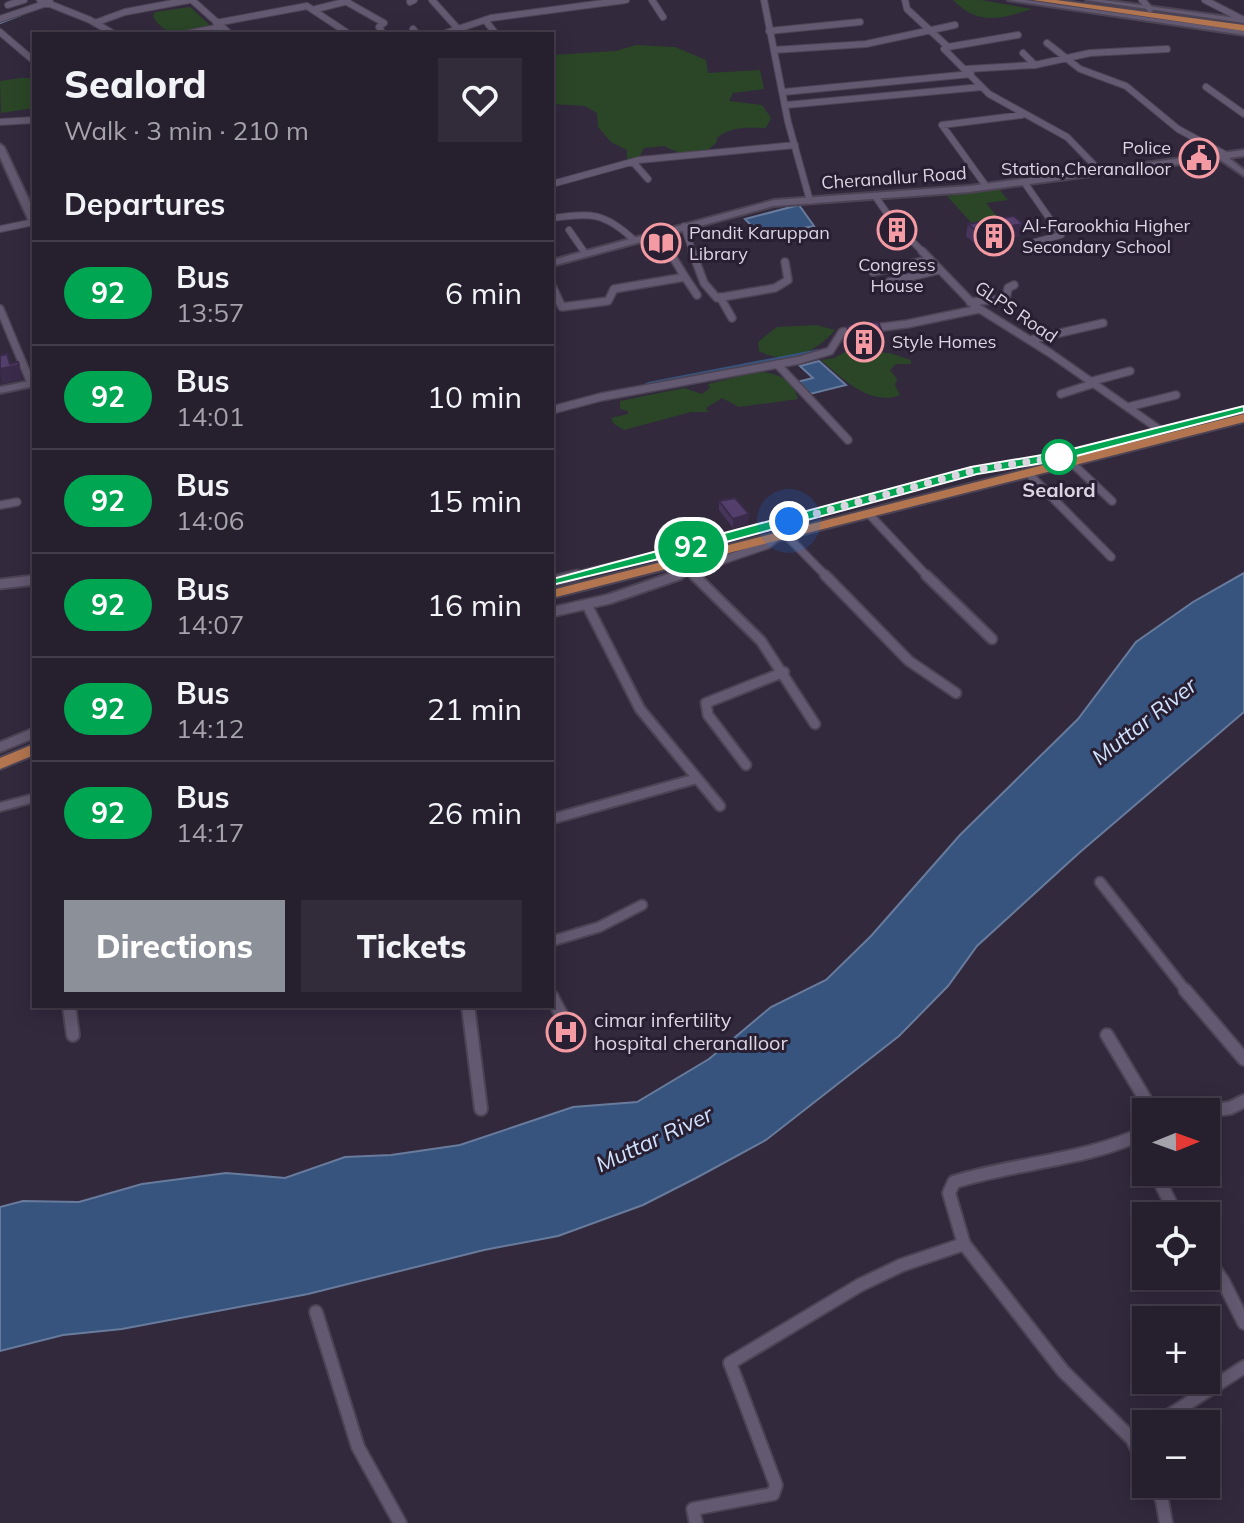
<!DOCTYPE html>
<meta charset="utf-8">
<style>
:root{--surface:#261f2e;--page:#322c3a;--text:#f1f3f6;--muted:#a4a2aa;--line:#423d4a;--accent:#8c9099}
body{margin:0;font-family:Mulish,sans-serif;background:var(--page);color:var(--text);height:100vh;display:flex;flex-direction:column;font-size:30px;white-space:nowrap}
*{box-sizing:border-box;margin:0}
p{font-size:26px;color:var(--muted)}
.icon{flex:none;width:44px;height:44px;fill:none;stroke:currentColor;stroke-width:2;stroke-linecap:round;stroke-linejoin:round}
.map{position:relative;flex:1;overflow:hidden}
.side{position:absolute;left:32px;top:32px;width:522px;height:976px;display:flex;flex-direction:column;background:var(--surface);border-radius:0px;box-shadow:0 4px 20px #0003,0 0 0 2px var(--line)}
.side>*{flex:none}
.badge{padding:0 16px;border-radius:26px;font-size:28px;line-height:52px}
.needle{width:52px;rotate:89deg}
.fabs{position:absolute;left:1132px;top:1098px;display:grid;gap:16px}
.fabs a{display:grid;place-items:center;width:88px;height:88px;border-radius:0px;background:var(--surface);box-shadow:0 4px 20px #0003,0 0 0 2px var(--line);font-size:40px}
.you{position:absolute;width:40px;height:40px;margin:-20px;border:6px solid #fff;border-radius:50%;background:#1a73e8;box-shadow:0 0 0 12px #1a73e833}
.map>.badge{position:absolute;translate:-50% -50%;box-shadow:0 0 0 4px #fff}
h2{padding:0 32px;font-size:30px;line-height:72px}
.round{display:grid;place-items:center;flex:none;width:84px;height:84px;border-radius:0px;background:var(--page)}
.head{display:flex;align-items:center;justify-content:space-between;height:136px;padding:0 32px}
h1{font-size:38px;font-weight:800;line-height:60px}
.action{display:flex;gap:16px;margin-top:auto;padding:16px 32px}
.action a{flex:1;height:92px;border-radius:0px;background:var(--accent);color:#fff;font-size:32px;font-weight:800;line-height:92px;text-align:center}
.action a+a{background:var(--page);color:var(--text)}
ul{padding:0;list-style:none}
li{display:flex;align-items:center;gap:24px;height:104px;padding:0 32px;border-top:2px solid var(--line)}
li div{flex:1}
li b{display:block;font-size:30px}
li em{font-style:normal}
li .badge{min-width:88px;font-weight:700;text-align:center}
.map>svg:first-child{display:block}
</style>
<div class="map">
<svg width="1244" height="1523" viewBox="0 0 1244 1523">
<rect width="100%" height="100%" fill="#32293d"/>
<path fill="#2b4627" d="M953,0H981L1032,9C1000,19 978,26 953,0Z
M190,7L212,27C192,32 165,41 153,16L155,12Z
M636,45L675,47L706,60L708,73L760,70L764,89L733,93L729,101L762,105L771,118L766,128C751,128 734,126 721,135C712,141 721,138 714,145C701,157 678,155 665,146L644,148L638,159L627,162V150L611,142L598,127L597,113L585,106L552,104V55L616,51Z
M21,78H34V108L1,113L0,81Z
M999,189L1008,200L986,203L1005,226L978,230L947,196Z
M816,325L835,330C816,352 788,366 759,351L758,342L777,327Z
M849,350L889,353L911,360V364H896L890,370L897,379L895,385L900,395C870,407 842,378 821,360L834,358Z
M757,372C776,372 793,379 798,399L739,407L722,398L706,408L708,412H691L624,430L614,424L611,418L628,414V411L620,409V401L684,388L702,394L710,388L708,384Z"/>
<path fill="#36547e" stroke="#687b9c" stroke-width="2" d="M799,205L814,226L761,236L745,219Z
M819,361L846,385L806,395L793,383L813,378L800,366Z
M1244,573V712L1079,853L977,946L948,986L899,1036L766,1140L696,1178L643,1205L558,1236L484,1250L308,1294L122,1329L63,1335L0,1351V1207L23,1201L79,1202L142,1184L226,1173L285,1178L345,1157L391,1155L460,1145L573,1107L637,1102L709,1059L771,1007L826,980L871,936L960,835L1078,719L1136,642L1193,602Z"/>
<g fill="none" stroke-linecap="round" stroke-linejoin="round">
<path stroke="#687b9c" stroke-width="2" d="M0,23L21,15"/>
<path fill="#36547e" fill-rule="evenodd" d="M819,349L822,350V354L648,388L643,385L648,382Z"/>
<g stroke="#4c4455" stroke-width="8">
<path id="minor-far3" d="M40,0L90,20L114,34
M192,0L230,34
M432,0L459,30
M652,0L663,17
M764,0L788,122L810,201
M905,0L907,9L948,47L944,49L989,94L1067,137L1101,172
M1142,0L1150,9
M1205,0L1244,20
M345,1L384,23L379,27L383,34
M410,2L414,0
M8,5L24,0
M316,9L348,1
M0,19L50,2
M485,20L496,34
M95,23L125,12L189,0
M216,23L307,6L349,34
M413,29L417,34
M769,31L860,22
M0,32L34,61
M185,34L221,27
M443,34L491,18L626,0
M1047,43L1080,69L1126,86L1178,129L1228,156
M948,47L1018,35
M774,50L866,44L955,25
M1023,53L1035,65
M967,69L1035,65L1090,53L1167,49
M1206,87L1244,114
M784,92L971,74
M786,105L982,87
M0,122L34,120
M633,162L648,179
M1024,182L1061,235L1024,245
M552,184L639,160L795,145
M986,186L942,125L1022,115
M875,196L893,222L924,253
M552,218C592,213 604,212 634,240
M684,226L693,253
M0,229L34,222
M569,230L585,253
M658,233L670,253"/>
</g>
<g stroke="#4c4455" stroke-width="10">
<path id="minor-far2" d="M692,251L704,283L717,298L775,288L788,280L785,262
M922,251L975,306L1050,353L1160,430
M873,272L929,260
M685,277L697,295
M889,282L939,270
M552,286L562,307L608,301L614,289L685,277L669,251
M720,297L732,318
M970,302L1006,299L1008,288L1014,285
M0,309L31,383
M1030,340L1103,323
M777,364L848,440
M1089,382L1130,371
M1061,394L1092,384
M1128,407L1176,395
M552,410L601,397L800,360L830,351L842,332L907,324L979,309
M1072,463L1112,501
M1029,474L1111,557
M0,505L17,502
M869,514L928,577
M785,534L827,577
M690,571L696,577
M569,577L700,545L976,470L1061,456L1244,410
M673,577L767,545L777,537"/>
</g>
<g stroke="#4c4455" stroke-width="13">
<path id="minor-far1" d="M694,575L761,641L815,724
M825,575L909,661L956,693
M926,575L992,639
M552,581L577,575
M0,584L34,580
M587,605L640,709L720,806
M552,612L609,599L679,575
M0,747L34,733
M746,765L708,715L706,703L784,672
M552,819L695,779
M1100,882L1187,992
M552,941L599,927L642,905"/>
</g>
<g stroke="#4c4455" stroke-width="16">
<path id="minor" d="M1185,990L1244,1059
M552,997L562,1016
M69,1006L73,1035
M468,1006L481,1109
M1107,1035L1153,1112
M1201,1112L1230,1108L1244,1101
M1146,1132C1085,1161 1018,1162 954,1182L949,1193L964,1244L1063,1371L1132,1439L1146,1467
M1138,1136L1146,1153
M1155,1172L1177,1216
M1206,1257L1223,1281L1244,1323
M316,1312L358,1447L400,1523
M1156,1424L1244,1367
M1132,1439L1146,1431
M1154,1484L1162,1500L1166,1523
M696,1523L693,1509L773,1494L776,1485L730,1363L860,1285L902,1265L964,1244"/>
</g>
<g stroke="#4c4455" stroke-width="4">
<path id="tertiary" d="M1008,0H1025L1244,31V35Z
M1086,0H1103L1244,19V23Z
M1219,155H1225L1244,170V176L1219,159Z
M34,380V386L0,393V387Z
M34,794V802L0,811V803Z"/>
</g>
<g stroke="#4c4455" stroke-width="4">
<path id="secondary" d="M0,144L4,147L34,211V224L29,221L0,157Z
M1244,150V156L969,192L774,206L552,266V260L774,200L969,186Z"/>
</g>
<g stroke="#4c4455" stroke-width="4">
<path id="trunk" d="M1033,0H1056L1244,25V31Z
M1244,414V422L552,598V590Z
M34,744V755L0,769V758Z"/>
</g>
<use href="#minor-far3" stroke="#635970" stroke-width="6"/>
<use href="#minor-far2" stroke="#635970" stroke-width="7"/>
<use href="#minor-far1" stroke="#635970" stroke-width="9"/>
<use href="#minor" stroke="#635970" stroke-width="12"/>
<use href="#tertiary" fill="#635970" fill-rule="evenodd"/>
<use href="#secondary" fill="#635970" fill-rule="evenodd"/>
<use href="#trunk" fill="#b2754f" fill-rule="evenodd"/>
</g>
<path fill="#48355c" d="M968,224L1021,236L975,244L966,236Z
M847,326L884,336L883,348L849,346L846,338Z
M719,501L748,523L733,528L719,510Z"/>
<path fill="#3b2b4b" d="M1023,224L1021,236L975,244L977,232Z
M19,365L22,379L2,384L0,369Z
M749,514L748,523L733,528V519Z"/>
<path fill="#543e6b" stroke="#3b2b4b" stroke-width="2" d="M1014,216L1023,224L977,232L968,224Z
M878,322L884,336L850,334L847,326Z
M7,354L10,364L18,362L19,365L0,369V356Z
M735,498L749,514L733,519L719,501Z"/>
<path fill="#00a651" stroke="#fff" stroke-width="2" d="M1244,406V412L1061,460L977,474L704,548L552,585L545,581L971,467L1060,452Z"/>
<g fill="none" stroke-linecap="round" stroke-linejoin="round">
<path stroke="#dbd5e2" stroke-width="8" stroke-dasharray="0 14.4" d="M789,521L976,470L1059,457"/>
</g>
<defs>
<g id="civic-ring" transform="scale(2)"><circle r="9.5" fill="#281f33" stroke="#f49aa2" stroke-width="1.5"/><path d="M-.6-6.5H3V-4.5H.6V-3L4-1V1h2V6H-6V1h2V-1L-.6-3ZM-1.2 2.5V6h2.4V2.5Z" fill="#f49aa2"/></g>
<g id="building-ring" transform="scale(2)"><circle r="9.5" fill="#281f33" stroke="#f49aa2" stroke-width="1.5"/><path d="M-4-6H4V6H1V3H-1V6H-4ZM-2.5-4.3h1.7v1.8h-1.7ZM.8-4.3h1.7v1.8H.8ZM-2.5-1h1.7V.8h-1.7ZM.8-1h1.7V.8H.8Z" fill="#f49aa2"/></g>
<g id="library-ring" transform="scale(2)"><circle r="9.5" fill="#281f33" stroke="#f49aa2" stroke-width="1.5"/><path d="M-6-4Q-3-5.5-.7-3.5V5Q-3 3-6 4ZM6-4Q3-5.5 .7-3.5V5Q3 3 6 4Z" fill="#f49aa2"/></g>
<g id="hospital-ring" transform="scale(2)"><circle r="9.5" fill="#281f33" stroke="#f49aa2" stroke-width="1.5"/><path d="M-5-5h3v3.5h4V-5h3V5h-3V1.5h-4V5h-3Z" fill="#f49aa2"/></g>
</defs>
<g fill-rule="evenodd">
<use href="#civic-ring" x="1199" y="158"/>
<use href="#building-ring" x="897" y="230"/>
<use href="#building-ring" x="994" y="236"/>
<use href="#library-ring" x="661" y="243"/>
<use href="#building-ring" x="864" y="342"/>
<use href="#hospital-ring" x="566" y="1032"/>
</g>
<circle fill="#fff" stroke="#00a651" stroke-width="4" cx="1059" cy="457" r="16"/>
<g text-anchor="middle" stroke-width="6" stroke-linejoin="round" paint-order="stroke">
<g font-size="18" fill="#dbd5e2" stroke="#281f33" text-anchor="start">
<text x="1171" y="154" text-anchor="end">Police<tspan x="1171" dy="21">Station,Cheranalloor</tspan></text>
<text x="1022" y="232">Al-Farookhia Higher<tspan x="1022" dy="21">Secondary School</tspan></text>
<text x="689" y="239">Pandit Karuppan<tspan x="689" dy="21">Library</tspan></text>
<text x="897" y="271" text-anchor="middle">Congress<tspan x="897" dy="21">House</tspan></text>
<text x="892" y="348">Style Homes</text>
</g>
<g font-size="18" fill="#dbd5e2" stroke="#281f33">
<text transform="translate(894 178) rotate(-4)" y="6">Cheranallur Road</text>
<text transform="translate(1016 312) rotate(34)" y="6">GLPS Road</text>
</g>
<g font-size="20" font-weight="bold" fill="#dbd5e2" stroke="#281f33">
<text x="1059" y="497">Sealord</text>
</g>
<g font-size="20" fill="#dbd5e2" stroke="#281f33" text-anchor="start">
<text x="594" y="1027">cimar infertility<tspan x="594" dy="23">hospital cheranalloor</tspan></text>
</g>
<g font-size="22" font-style="italic" fill="#d0e3fe" stroke="#281f33">
<text transform="translate(1144 721) rotate(-38)" y="8">Muttar River</text>
<text transform="translate(654 1139) rotate(-25)" y="8">Muttar River</text>
</g>
</g>
</svg>
<div class="fabs">
<a><svg class="needle" viewBox="-14 -14 28 28"><path d="M0-13l5 13h-10z" fill="#e53935"/><path d="M0 13l5-13h-10z" fill="#a4a2aa"/></svg></a>
<a><svg class="icon" aria-label="locate" viewBox="0 0 24 24"><circle cx="12" cy="12" r="6"/><path d="M12 2v4M12 18v4M2 12h4M18 12h4"/></svg></a>
<a>+</a>
<a>−</a>
</div>
<div class="you" style="left:789px;top:521px"></div>
<b class="badge" style="left:691px;top:547px;background:#00a651;color:#fff">92</b>
<section class="side">
<div class="head"><div><h1>Sealord</h1><p>Walk · 3 min · 210 m</p></div><a class="round"><svg class="icon" aria-label="heart" viewBox="0 0 24 24"><path d="M12 20l-8-8c-3-5 5-10 8-4 3-6 11-1 8 4z"/></svg></a></div>
<h2>Departures</h2>
<ul>
<li><span class="badge" style="background:#00a651;color:#fff">92</span><div><b>Bus</b><p>13:57</p></div><em>6 min</em></li>
<li><span class="badge" style="background:#00a651;color:#fff">92</span><div><b>Bus</b><p>14:01</p></div><em>10 min</em></li>
<li><span class="badge" style="background:#00a651;color:#fff">92</span><div><b>Bus</b><p>14:06</p></div><em>15 min</em></li>
<li><span class="badge" style="background:#00a651;color:#fff">92</span><div><b>Bus</b><p>14:07</p></div><em>16 min</em></li>
<li><span class="badge" style="background:#00a651;color:#fff">92</span><div><b>Bus</b><p>14:12</p></div><em>21 min</em></li>
<li><span class="badge" style="background:#00a651;color:#fff">92</span><div><b>Bus</b><p>14:17</p></div><em>26 min</em></li>
</ul>
<div class="action"><a>Directions</a><a>Tickets</a></div>
</section>
</div>
